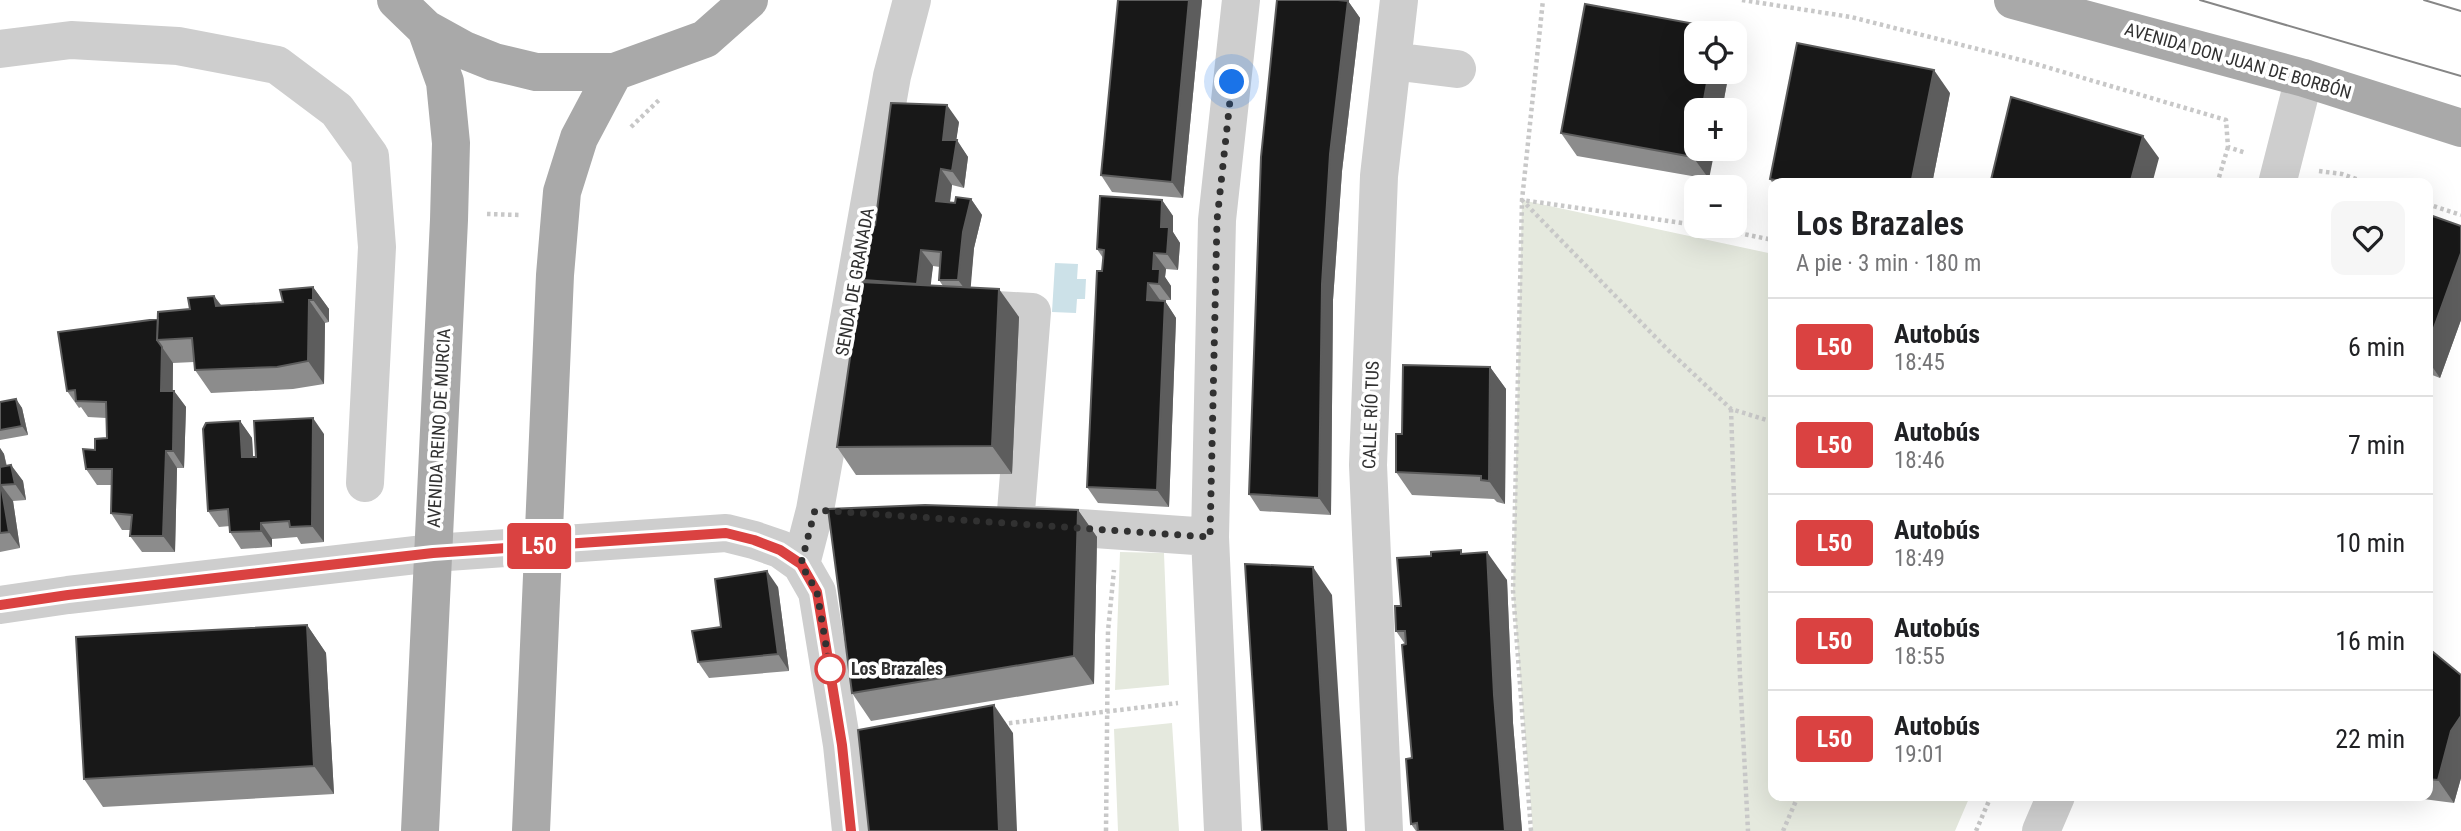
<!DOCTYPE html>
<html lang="es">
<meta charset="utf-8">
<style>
:root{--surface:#fff;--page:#f6f6f6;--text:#202124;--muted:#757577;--line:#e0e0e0}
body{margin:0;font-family:"Roboto Condensed",sans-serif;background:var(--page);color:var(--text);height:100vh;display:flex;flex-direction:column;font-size:26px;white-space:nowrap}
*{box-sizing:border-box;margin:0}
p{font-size:23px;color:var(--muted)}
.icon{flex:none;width:38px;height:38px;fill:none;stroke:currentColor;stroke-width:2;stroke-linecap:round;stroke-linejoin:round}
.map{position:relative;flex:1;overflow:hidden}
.details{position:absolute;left:1768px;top:178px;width:665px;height:623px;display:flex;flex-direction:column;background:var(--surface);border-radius:14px;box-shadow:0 7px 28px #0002}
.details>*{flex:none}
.badge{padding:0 14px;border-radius:5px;font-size:24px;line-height:46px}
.fabs{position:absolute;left:1684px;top:21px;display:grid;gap:14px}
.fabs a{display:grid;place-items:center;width:63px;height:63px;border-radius:14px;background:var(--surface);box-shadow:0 7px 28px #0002;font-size:35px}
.you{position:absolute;width:35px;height:35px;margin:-18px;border:5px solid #fff;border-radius:50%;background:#1a73e8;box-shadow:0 0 0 10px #1a73e833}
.map>.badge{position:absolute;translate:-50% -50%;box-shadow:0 0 0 4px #fff}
.round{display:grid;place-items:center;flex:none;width:74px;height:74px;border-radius:14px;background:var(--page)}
.headline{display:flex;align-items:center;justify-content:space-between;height:119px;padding:0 28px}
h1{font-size:33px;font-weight:600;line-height:52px}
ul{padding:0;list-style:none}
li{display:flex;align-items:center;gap:21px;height:98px;padding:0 28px;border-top:2px solid var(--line)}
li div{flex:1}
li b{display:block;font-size:26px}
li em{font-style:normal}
li .badge{min-width:77px;font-weight:700;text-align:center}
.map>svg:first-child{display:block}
</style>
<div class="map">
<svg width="2461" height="831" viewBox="0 0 2461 831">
<rect width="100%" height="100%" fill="#fff"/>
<path fill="#e5e9de" d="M1522,200L1773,254V796H1970L1955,831H1533L1513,591Z
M1120,552L1164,553L1169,685L1115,690Z
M1172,723L1179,831H1118L1114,729Z"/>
<path fill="#cce1e8" d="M1055,263L1078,264L1077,279H1086L1085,299H1077L1076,313L1052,312Z"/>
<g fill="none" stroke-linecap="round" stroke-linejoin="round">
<path stroke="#c8c8c8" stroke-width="4.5" stroke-dasharray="3.5 3.5" stroke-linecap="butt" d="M1742,0L1851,17L2029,62L2226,120L2228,147L2246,153
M631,127L660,99
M2319,171L2342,174L2370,184
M2217,184L2228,147
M2427,204L2461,215
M487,214L520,215
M1696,225L1522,200L1666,348L1731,409L1773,422
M1704,226L1773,240
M1731,409L1740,676L1748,831
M1002,724L1178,703
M1106,831L1108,631L1114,570
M1531,831L1513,591L1522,200L1543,0
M1783,831L1798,796
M1976,831L1991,796"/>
<path stroke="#cecece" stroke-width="38" d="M0,49L71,40L178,46L277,65L337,110L370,156L377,247L365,483
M1392,61L1457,69
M2277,184L2304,78
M963,308L1032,312L1015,524
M1037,525L1210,537
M801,564L815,510L892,76L912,0
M0,605L68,595L433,553L726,533L754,540L780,549L801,564L817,592L842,745L851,831
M1223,831L1210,537L1217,220L1241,0
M1384,831L1368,465L1379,176L1399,0
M2041,831L2056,796"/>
<path stroke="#a9a9a9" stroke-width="38" d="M396,0L426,29L464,50L494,62L536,72H614L705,39L749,0
M2013,0L2304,78L2461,128
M420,831L449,220L451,143L445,82L426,29
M531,831L555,275L562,192L579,138L614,72"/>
<path stroke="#868686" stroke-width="2" d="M2200,0L2461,76
M2424,0L2461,11"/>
</g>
<path fill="#8c8c8c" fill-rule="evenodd" d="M1118,0H1202L1183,198L1112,192L1101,175Z
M1348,1L1360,18L1342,171L1333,300L1331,515L1260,511L1249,494Z
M1729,72L1722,110H1696L1709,179L1577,156L1561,133Z
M1950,93L1932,184H1773L1770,179Z
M959,122L956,140L968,157L964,188L952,185L950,202L955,203L971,199L982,215L974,248L970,287L1019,317L1012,474L856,475L837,447L866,282L864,280L875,225ZM933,266L940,267L939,280L943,286L930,285Z
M1162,200L1173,216V232L1180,243L1178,270L1166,269L1165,277L1171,286V300H1160L1159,301H1165L1176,318L1169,507L1098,503L1087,487L1103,258L1097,249Z
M2427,214L2461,226V320L2440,378L2427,373Z
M313,287L329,309V322L325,323L324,384L293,389L211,393L195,370L194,362L173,363V391H174L186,407L184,468H177L175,552H142L130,536L131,530H122L111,513L112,485H97L86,469L95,450L107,438L106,418L88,417L81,407L79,408L67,391L158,319L190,309L214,296L222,306L283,302Z
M1490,367L1506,389L1505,504L1497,502L1494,499L1412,495L1396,472L1402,434Z
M16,399L22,408L28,435L0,440V402Z
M240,421L252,438L253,457H256L324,434V542L301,544L297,537L272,539V547L241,549L230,532V526L219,527L208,511Z
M0,448L4,454L7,466L11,465L23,481L26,500L13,501L20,548L0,552Z
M1078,510L1097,537L1094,684L871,721L852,693Z
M1463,554L1507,580L1513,723L1522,831H1416L1411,824L1412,758L1405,644L1396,631L1401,606Z
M778,587L789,671L709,678L698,662L721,627Z
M307,625L326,653L334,794L103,807L84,779Z
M2427,647L2461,675V778L2454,803L2400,796H2427Z"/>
<path fill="#5d5d5d" d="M1189,0H1202L1183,198L1172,182Z
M1348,1L1360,18L1342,171L1333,300L1331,515L1319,498L1322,284L1330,154Z
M1934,70L1950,93L1932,184H1911Z
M1709,72H1729L1722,110H1702Z
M947,105L959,122L954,156L943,140Z
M2143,136L2159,158L2152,184H2130Z
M957,140L968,157L964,188L952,171Z
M1696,143V149H1715L1709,179L1693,157Z
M941,169L952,185L948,217L936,201Z
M971,199L982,215L974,248L970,296L958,280L963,232Z
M1162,200L1173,216V232L1180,243L1178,270L1167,254L1161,227Z
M921,250L933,266L929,300L917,284Z
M1154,253L1166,269L1165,277L1171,286V300L1159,284L1153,269Z
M2461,253V320L2440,378L2427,359V347Z
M1148,283L1160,300L1159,316L1147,300Z
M313,287L329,309V322L313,300Z
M999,289L1019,317L1012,474L992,446Z
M214,296L230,318L216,306Z
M309,300L325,323L324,384L308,361Z
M1165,301L1176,318L1169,507L1157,490Z
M162,347L173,363L172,408L161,391Z
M1490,367L1506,389L1505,504L1489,481Z
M174,391L186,407L184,468L173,451Z
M16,399L22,408L28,435L22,426Z
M313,418L324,434V542L312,526Z
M240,421L252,438L254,473L242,457Z
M0,448L4,454L10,484L0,469Z
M166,451L177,468L175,552L163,536Z
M11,465L23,481L26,500L15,484Z
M1,485L13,501L20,548L9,532Z
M1078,510L1097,537L1094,684L1074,656Z
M261,523L272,539V547L261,531Z
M1487,552L1507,580L1513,723L1522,831H1505L1494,695Z
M1313,567L1332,595L1347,831H1329Z
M767,571L778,587L789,671L778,654Z
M307,625L326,653L334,794L314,766Z
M994,705L1013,733L1017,831H999Z
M2461,716V778L2454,803L2438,780L2451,731Z"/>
<path fill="#181818" stroke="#5d5d5d" stroke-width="2" d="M1118,0H1189L1172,182L1101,175Z
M1277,0H1338L1348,1L1330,154L1322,284L1319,498L1249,494L1261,157Z
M1585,4L1717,28L1716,33H1696V72H1709L1702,110H1696V143L1693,157L1561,133Z
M1797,43L1934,70L1911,184H1794L1770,179Z
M2011,97L2143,136L2130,184H1990Z
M891,103L947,105L943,140H957L952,171L941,169L936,201L955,203L956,197L971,199L963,232L958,280H939L941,252L921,250L917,284L864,280L868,224L875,225Z
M1100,196L1162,200L1161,227H1169L1167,254L1154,253L1153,269H1160L1159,284L1148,283L1147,300L1165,301L1157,490L1087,487L1097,271H1102L1104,250L1097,249Z
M2427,214L2461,226V253L2427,347Z
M861,282L999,289L992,446L837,447Z
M313,287V300H309L308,361L277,367L195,370L192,338L157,340L158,312L190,309L188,298L214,296L216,306L283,302L280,290Z
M158,319L157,340L162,347L161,391H174L173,451H166L163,536H130L132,515L111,513L112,469H86L83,449L95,450V439L107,438L106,402L76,401L75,390L67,391L58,332Z
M1403,365L1490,367L1489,481L1481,480V476L1396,472V434H1402Z
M16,399L22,426L0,430V402Z
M313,418L312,526L290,527L289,521L261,523V531L230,532L228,509L208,511L203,429L206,423L240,421L242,457H256L254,421Z
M11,465L15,484L1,485L9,532L0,533V467Z
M925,505L1078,510L1074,656L852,693L828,509Z
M1461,550V554L1487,552L1494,695L1505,831H1418L1417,823L1411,824L1406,759L1412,758L1402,645L1406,644L1405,631H1396L1395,606H1401L1397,558L1431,556V552Z
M1245,564L1313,567L1329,831H1262Z
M767,571L778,654L698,662L692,631L721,627L715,579Z
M307,625L314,766L84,779L76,637Z
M2427,647L2461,675V716L2451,731L2438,780L2427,779Z
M994,705L999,831H869L858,730Z"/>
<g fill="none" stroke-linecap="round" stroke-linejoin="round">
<g stroke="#fff" stroke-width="16">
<path id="line" d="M0,605L68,595L433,553L726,533L754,540L780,550L801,564L817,592L842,745L851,831"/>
</g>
<use href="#line" stroke="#da4241" stroke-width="10"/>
<path stroke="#313131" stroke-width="7" stroke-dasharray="0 12.6" d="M830,669L831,675L817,592L801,564L815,510L1210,537L1217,220L1232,82"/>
</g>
<circle fill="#fff" stroke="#da4241" stroke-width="3.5" cx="830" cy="669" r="14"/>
<g text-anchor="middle" stroke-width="7" stroke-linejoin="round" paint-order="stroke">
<g font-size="18" fill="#313131" stroke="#fff">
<text transform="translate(2238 61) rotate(16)" y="6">AVENIDA DON JUAN DE BORBÓN</text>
<text transform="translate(855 282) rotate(-80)" y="6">SENDA DE GRANADA</text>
<text transform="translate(1371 415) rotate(-88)" y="6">CALLE RÍO TUS</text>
<text transform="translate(439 428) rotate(-87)" y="6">AVENIDA REINO DE MURCIA</text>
</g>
<g font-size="18" font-weight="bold" fill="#313131" stroke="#fff" text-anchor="start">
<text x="851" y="675">Los Brazales</text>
</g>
</g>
</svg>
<div class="fabs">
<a><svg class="icon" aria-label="locate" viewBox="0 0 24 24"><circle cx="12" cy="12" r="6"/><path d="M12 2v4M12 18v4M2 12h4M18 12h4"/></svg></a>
<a>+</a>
<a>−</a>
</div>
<div class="you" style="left:1232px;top:82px"></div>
<b class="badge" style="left:539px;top:546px;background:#da4241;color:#fff">L50</b>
<section class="details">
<div class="headline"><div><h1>Los Brazales</h1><p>A pie · 3 min · 180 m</p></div><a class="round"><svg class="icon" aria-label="heart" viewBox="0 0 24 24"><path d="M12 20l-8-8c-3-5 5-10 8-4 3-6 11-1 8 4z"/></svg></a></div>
<ul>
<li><span class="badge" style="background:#da4241;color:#fff">L50</span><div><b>Autobús</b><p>18:45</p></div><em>6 min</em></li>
<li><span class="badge" style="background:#da4241;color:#fff">L50</span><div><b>Autobús</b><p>18:46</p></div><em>7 min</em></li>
<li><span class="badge" style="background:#da4241;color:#fff">L50</span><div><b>Autobús</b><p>18:49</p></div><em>10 min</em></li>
<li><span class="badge" style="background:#da4241;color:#fff">L50</span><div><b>Autobús</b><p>18:55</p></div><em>16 min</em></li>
<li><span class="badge" style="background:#da4241;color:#fff">L50</span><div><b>Autobús</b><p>19:01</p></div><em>22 min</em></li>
</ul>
</section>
</div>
